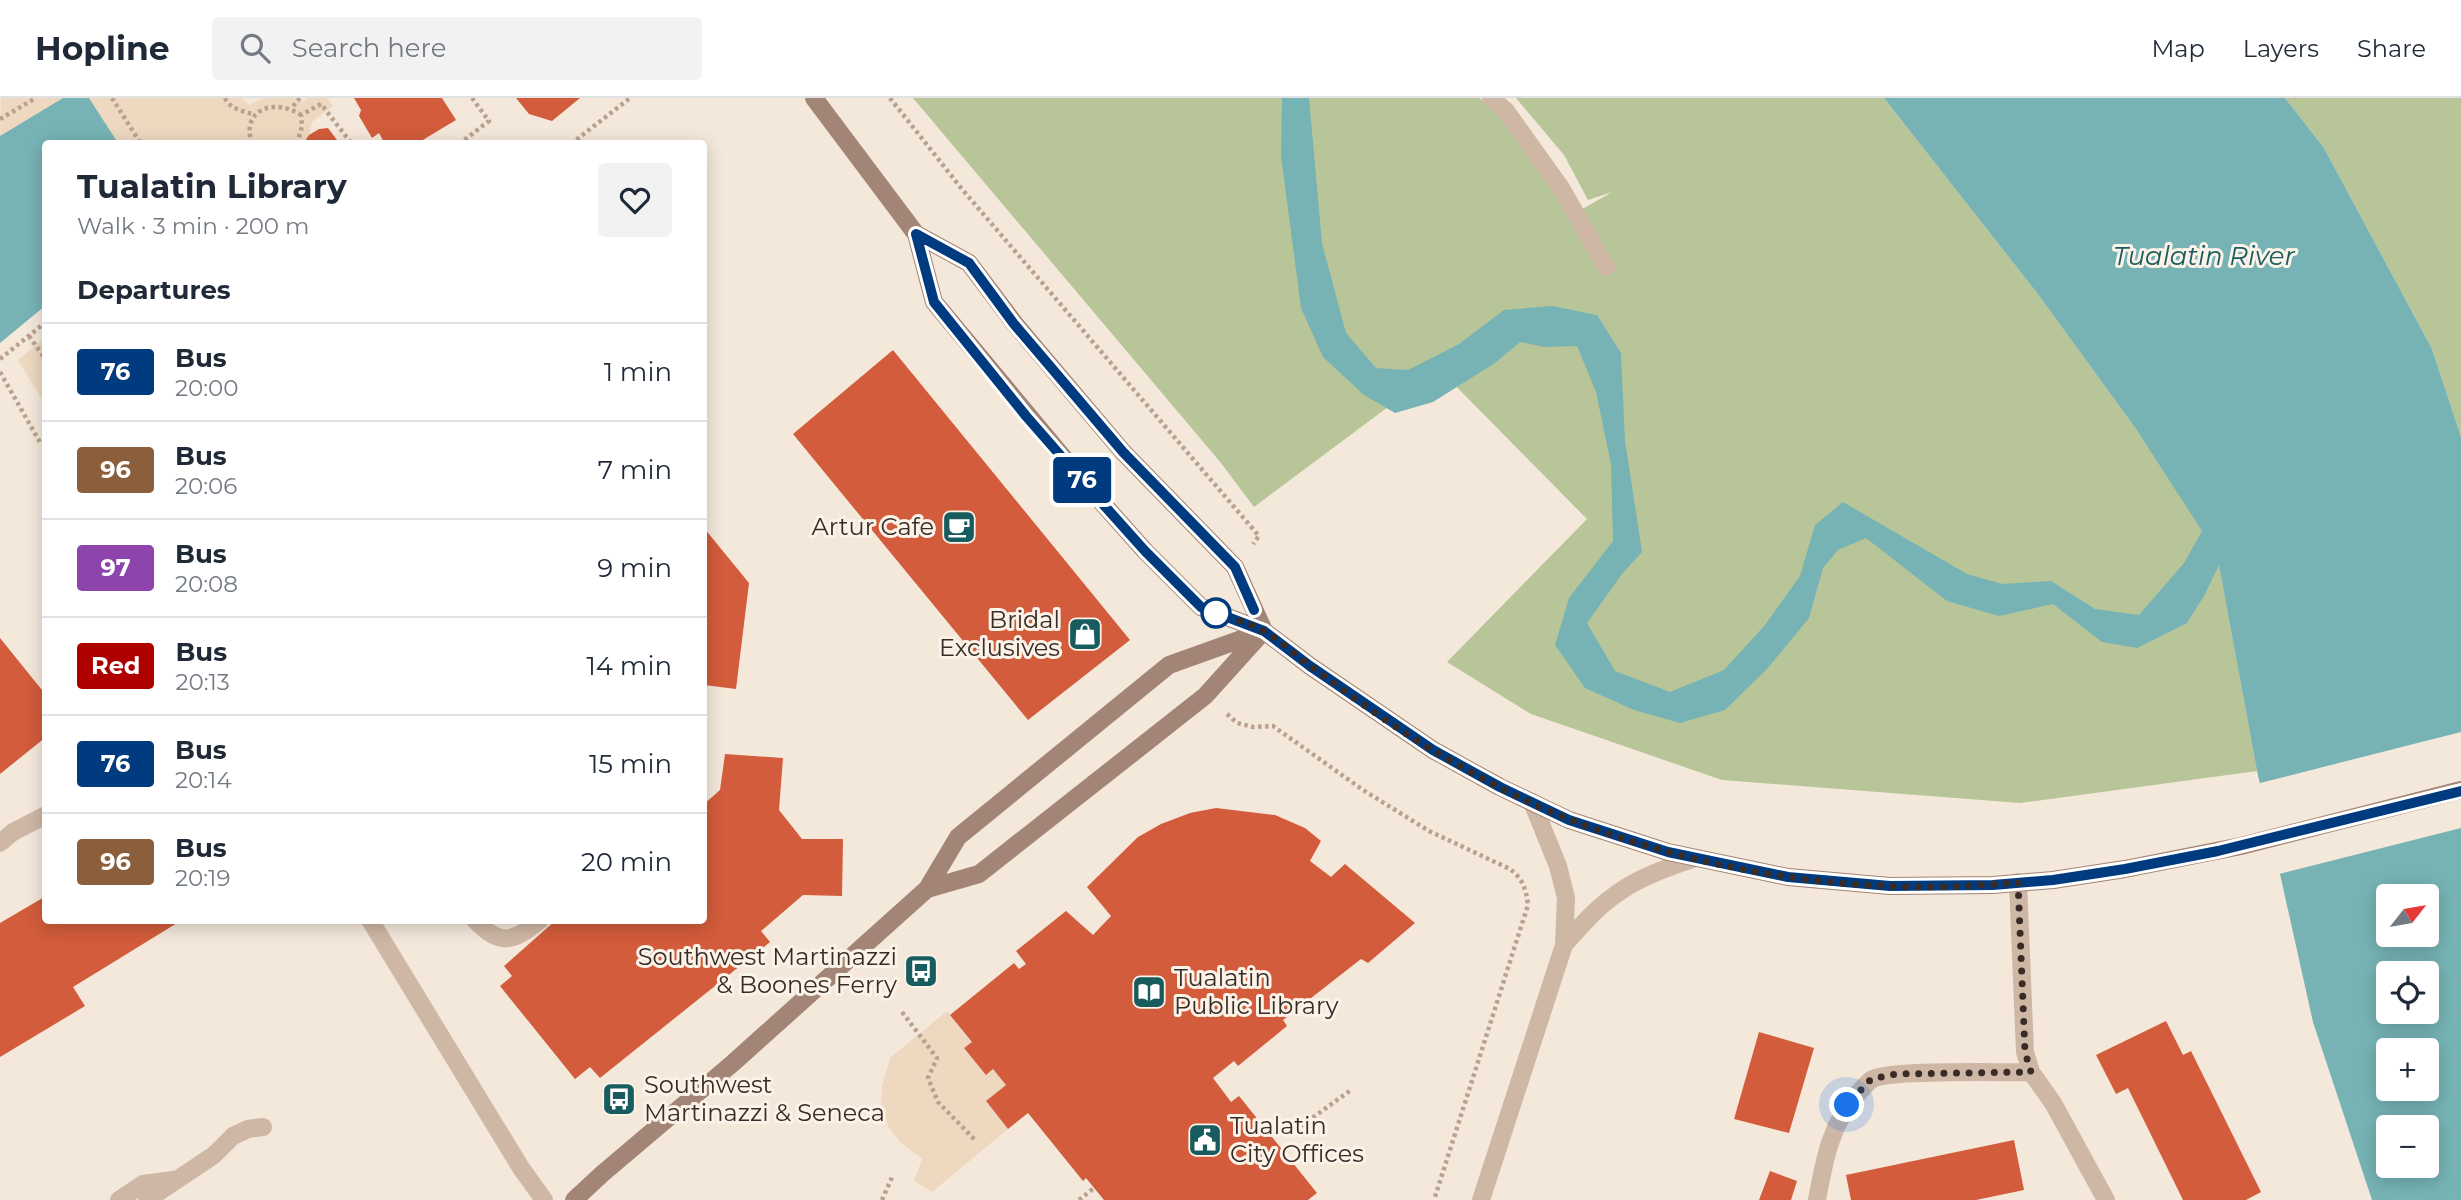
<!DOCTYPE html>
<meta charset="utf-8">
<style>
:root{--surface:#fff;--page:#f2f2f3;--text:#1f2937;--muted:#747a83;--line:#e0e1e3}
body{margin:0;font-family:Montserrat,sans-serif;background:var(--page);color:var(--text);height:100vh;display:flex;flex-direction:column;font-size:26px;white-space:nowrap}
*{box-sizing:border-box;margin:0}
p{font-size:23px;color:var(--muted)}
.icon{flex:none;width:38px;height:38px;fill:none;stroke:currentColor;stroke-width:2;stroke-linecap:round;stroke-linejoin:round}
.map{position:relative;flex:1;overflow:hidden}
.drawer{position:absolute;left:42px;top:42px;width:665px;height:784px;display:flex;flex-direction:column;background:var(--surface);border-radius:7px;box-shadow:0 4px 18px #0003}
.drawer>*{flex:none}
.badge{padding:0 14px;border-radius:5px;font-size:24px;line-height:46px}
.needle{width:46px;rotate:59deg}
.controls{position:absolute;left:2376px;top:786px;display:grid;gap:14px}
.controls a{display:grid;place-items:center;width:63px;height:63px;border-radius:7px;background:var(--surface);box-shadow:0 4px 18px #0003;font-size:35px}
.you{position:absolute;width:35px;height:35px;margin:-18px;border:5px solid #fff;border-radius:50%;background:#1a73e8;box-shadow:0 0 0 10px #1a73e833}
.map>.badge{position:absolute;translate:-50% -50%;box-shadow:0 0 0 4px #fff}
h2{padding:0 35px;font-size:26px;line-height:63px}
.round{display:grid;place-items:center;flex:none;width:74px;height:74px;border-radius:7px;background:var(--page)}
.overview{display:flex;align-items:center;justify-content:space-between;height:119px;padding:0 35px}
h1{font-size:33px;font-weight:700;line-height:52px}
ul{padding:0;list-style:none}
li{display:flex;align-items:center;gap:21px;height:98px;padding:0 35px;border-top:2px solid var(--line)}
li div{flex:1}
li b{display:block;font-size:26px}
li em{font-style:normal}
li .badge{min-width:77px;font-weight:700;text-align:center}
header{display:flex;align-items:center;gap:42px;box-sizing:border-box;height:98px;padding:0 35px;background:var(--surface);border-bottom:2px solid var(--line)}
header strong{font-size:33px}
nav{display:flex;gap:38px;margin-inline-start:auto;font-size:24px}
.search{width:490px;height:63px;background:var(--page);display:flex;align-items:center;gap:18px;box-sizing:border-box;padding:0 24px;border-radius:7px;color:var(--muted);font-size:26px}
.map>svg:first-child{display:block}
</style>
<header>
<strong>Hopline</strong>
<div class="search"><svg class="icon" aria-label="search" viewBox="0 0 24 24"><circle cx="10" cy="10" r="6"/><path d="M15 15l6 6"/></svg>Search here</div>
<nav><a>Map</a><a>Layers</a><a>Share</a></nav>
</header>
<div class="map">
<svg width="2461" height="1102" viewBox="0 0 2461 1102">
<rect width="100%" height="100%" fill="#f4e8db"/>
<path fill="#b7c599" d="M913,0H1479L1494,10L1572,117L1612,94L1588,102L1564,57L1516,0H1884L2037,195L2136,331L2217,455L2257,673L2020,705L1722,682L1531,616L1447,564L1587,421L1439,271L1254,409L1221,365Z
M2285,0H2461V339L2432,251L2324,50Z"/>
<path fill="#eed9c0" d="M1,0H63L0,38Z
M89,0H241L250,7L262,0H296L301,5L308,0H327L333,8L312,24L309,37L303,45L118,46Z
M45,239V306L18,262Z
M947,913L972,944L965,950L986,976L993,971L1006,987L986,1004L1008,1031L932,1094L914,1083L922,1061L900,1044L888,1028L881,1009L882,988L890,960Z"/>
<path fill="#77b3b5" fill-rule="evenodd" d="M63,0H89L118,45L46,46L45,208L0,245V38Z
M1282,0H1309L1322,145L1346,235L1376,270L1408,272L1459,246L1504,212L1552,208L1597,217L1621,255L1625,343L1642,454L1622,476L1587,525L1615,573L1670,594L1724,572L1765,527L1800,478L1815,427L1843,404L1967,476L2002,486L2051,483L2095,511L2139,517L2184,465L2202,433L2136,331L2037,195L1884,0H2285L2324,50L2432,251L2461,339V1102H2372L2313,924L2257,673L2219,467L2204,498L2187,525L2137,550L2102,544L2053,506L1999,518L1947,503L1866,440L1838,452L1823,470L1809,520L1767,571L1725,612L1680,625L1634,612L1585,590L1555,547L1569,500L1613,443L1611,366L1596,294L1577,248L1544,249L1520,244L1495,265L1433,304L1395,315L1364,297L1323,259L1301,210L1281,58ZM2389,798H2427V836H2389ZM2389,875H2427V914H2389ZM2389,952H2427V990H2389ZM2389,1029H2427V1068H2389Z"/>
<path fill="#f4e8db" d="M2461,634V730L2275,777L2256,686Z"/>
<path fill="#d25c3b" d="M354,0H442L456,22L416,46H385L379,35L372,40L359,18L361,12Z
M516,0H580L552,23L529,16Z
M328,30L340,46H303L309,37L319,31Z
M893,252L1130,542L1028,622L793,336Z
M704,430L749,485L736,591L704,587Z
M0,540L46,597V639L0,676Z
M725,656L783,660L779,712L802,741H843L842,798L803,797L761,833L770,844L600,980L590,969L575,981L500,888L512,878L504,868L556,822H704V706L720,692Z
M1216,710L1275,717L1305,730L1321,743L1310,763L1331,779L1345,766L1415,825L1368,865L1361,861L1283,922L1287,928L1238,968L1234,963L1213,980L1231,1004L1239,998L1317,1095L1308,1102H1104L1086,1080L1083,1083L1028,1015L1008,1031L986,1003L1006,987L993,971L986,977L964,950L972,944L950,917L1014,865L1019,871L1026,866L1016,853L1066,813L1093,837L1111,818L1087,789L1138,739L1161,726L1190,715Z
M46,798V822H182L73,889L85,908L0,959V825Z
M2166,923L2183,957L2191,953L2261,1094L2246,1102H2183L2128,990L2116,996L2096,957Z
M1759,934L1814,950L1789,1035L1734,1021Z
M2014,1042L2024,1092L1976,1102H1851L1846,1077Z
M1770,1073L1797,1083L1791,1102H1759Z"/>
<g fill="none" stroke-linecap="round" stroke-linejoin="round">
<path stroke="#baa18f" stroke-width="4.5" stroke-dasharray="3.5 3.5" stroke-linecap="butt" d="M112,0L141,46
M225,0C229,10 242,13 252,16
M890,0L961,90L1259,438L1253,446
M293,8L300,0
M0,21L36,0
M252,46C240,10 276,0 301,17
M297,46L302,28L301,17L321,6L352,46
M459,46L489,23L472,0
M571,46L630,0
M29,238L46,262
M0,261L46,224
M0,274L41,346
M1227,616L1237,625L1253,629L1273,628L1363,692L1429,733L1510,771C1523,781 1526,791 1528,807L1434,1102
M902,914L937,960L928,980L938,1004L975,1042
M1290,1036L1351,992
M882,1102L893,1077
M1079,1102L1094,1090"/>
<path stroke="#ceb7a5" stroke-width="18" d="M1491,0L1506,13L1561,90L1606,169
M0,745L13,734L46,717
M2018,784L2025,954L2031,974L2053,1005L2106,1102
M475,822C501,849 513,844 540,822
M1564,847C1580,829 1595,811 1615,797C1639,779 1667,770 1695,760
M119,1102L143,1086L173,1082
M147,1102L214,1057L233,1038L248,1031L263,1029
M1481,1102L1564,847L1566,800L1558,768L1532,704
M1817,1102C1824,1063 1831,1024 1859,994C1863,990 1867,985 1871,982C1887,971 2004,975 2031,974"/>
<path stroke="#ceb7a5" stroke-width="18" d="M370,822L521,1070L544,1102"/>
<path stroke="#a28576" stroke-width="18" d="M814,0L916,136L934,204L1088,389L1145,453L1201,509L1264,533L1310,568L1433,652L1500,689L1569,722L1668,754L1788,779L1890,788L1993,787L2053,782L2125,771L2241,748L2461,692
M916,136L969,165L1015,226L1123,354L1235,469L1264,533
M927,791L979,776L1205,598L1261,536
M574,1102L602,1076L733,965L927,791L958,739L1169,567L1264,533"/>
</g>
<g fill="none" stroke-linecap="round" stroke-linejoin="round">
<g stroke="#fff" stroke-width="16">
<path id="line" d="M1254,512L1235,469L1123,354L1014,226L969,165L916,136L934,204L1026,318L1102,405L1145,453L1201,509L1264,533L1310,568L1433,652L1500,689L1569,722L1668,754L1788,779L1890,788L1993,787L2053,782L2125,771L2218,753L2461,693"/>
</g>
<use href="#line" stroke="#003b80" stroke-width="10"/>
<path stroke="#392c27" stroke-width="7" stroke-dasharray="0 12.6" d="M1216,515C1232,521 1251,525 1265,534C1282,544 1296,558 1312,569C1351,598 1392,628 1434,653C1477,678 1524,704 1571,722C1711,776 1868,800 2018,784L2025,954L2031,974L1896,976L1871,981L1847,1007"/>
</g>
<defs>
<g id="cafe-square" transform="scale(1.75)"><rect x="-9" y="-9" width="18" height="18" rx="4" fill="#185c5f" stroke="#fbf2e8"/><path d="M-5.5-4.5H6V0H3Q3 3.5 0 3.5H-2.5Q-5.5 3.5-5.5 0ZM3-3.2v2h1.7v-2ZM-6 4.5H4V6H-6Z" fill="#fff"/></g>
<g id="shop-square" transform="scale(1.75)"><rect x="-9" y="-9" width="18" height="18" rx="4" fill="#185c5f" stroke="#fbf2e8"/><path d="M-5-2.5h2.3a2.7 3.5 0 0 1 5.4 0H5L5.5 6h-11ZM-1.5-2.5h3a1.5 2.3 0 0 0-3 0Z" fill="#fff"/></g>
<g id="bus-square" transform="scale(1.75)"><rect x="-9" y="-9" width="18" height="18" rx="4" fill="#185c5f" stroke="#fbf2e8"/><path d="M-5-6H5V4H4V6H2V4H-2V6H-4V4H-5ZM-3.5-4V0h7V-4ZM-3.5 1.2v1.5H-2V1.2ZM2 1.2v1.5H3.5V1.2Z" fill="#fff"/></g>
<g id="library-square" transform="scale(1.75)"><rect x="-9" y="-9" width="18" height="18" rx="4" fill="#185c5f" stroke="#fbf2e8"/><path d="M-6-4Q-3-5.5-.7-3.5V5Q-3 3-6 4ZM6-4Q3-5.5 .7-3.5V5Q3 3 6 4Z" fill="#fff"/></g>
<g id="civic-square" transform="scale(1.75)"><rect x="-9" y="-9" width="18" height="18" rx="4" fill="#185c5f" stroke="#fbf2e8"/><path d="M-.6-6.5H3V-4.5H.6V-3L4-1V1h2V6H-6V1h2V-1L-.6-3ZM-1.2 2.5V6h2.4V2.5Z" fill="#fff"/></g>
</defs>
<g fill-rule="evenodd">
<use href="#cafe-square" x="959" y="429"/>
<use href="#shop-square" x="1085" y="536"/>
<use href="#bus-square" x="921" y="873"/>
<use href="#library-square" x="1149" y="894"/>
<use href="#bus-square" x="619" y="1001"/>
<use href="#civic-square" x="1205" y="1042"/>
</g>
<circle fill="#fff" stroke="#003b80" stroke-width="3.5" cx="1216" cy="515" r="14"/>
<g text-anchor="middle" stroke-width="6" stroke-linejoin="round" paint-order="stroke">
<g font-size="24" fill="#392c27" stroke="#fbf2e8" text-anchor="end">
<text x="934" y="437">Artur Cafe</text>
<text x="1060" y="530">Bridal<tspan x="1060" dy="28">Exclusives</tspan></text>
<text x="897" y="867">Southwest Martinazzi<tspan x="897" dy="28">&amp; Boones Ferry</tspan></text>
<text x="1174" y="888" text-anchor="start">Tualatin<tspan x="1174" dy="28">Public Library</tspan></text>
<text x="644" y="995" text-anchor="start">Southwest<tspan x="644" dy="28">Martinazzi &amp; Seneca</tspan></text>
<text x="1230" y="1036" text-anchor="start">Tualatin<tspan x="1230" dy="28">City Offices</tspan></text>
</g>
<g font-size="26" font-style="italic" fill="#185c5f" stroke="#fbf2e8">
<text x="2204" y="167">Tualatin River</text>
</g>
</g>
</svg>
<div class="controls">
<a><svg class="needle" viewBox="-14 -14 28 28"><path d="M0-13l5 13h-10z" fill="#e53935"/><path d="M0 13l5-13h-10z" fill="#747a83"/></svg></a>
<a><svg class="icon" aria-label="locate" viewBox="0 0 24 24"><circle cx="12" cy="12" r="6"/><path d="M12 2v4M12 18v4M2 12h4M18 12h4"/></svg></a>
<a>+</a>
<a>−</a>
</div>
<div class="you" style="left:1847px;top:1007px"></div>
<b class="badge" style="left:1082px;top:382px;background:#003b80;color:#fff">76</b>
<section class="drawer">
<div class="overview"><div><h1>Tualatin Library</h1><p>Walk · 3 min · 200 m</p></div><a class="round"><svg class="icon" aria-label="heart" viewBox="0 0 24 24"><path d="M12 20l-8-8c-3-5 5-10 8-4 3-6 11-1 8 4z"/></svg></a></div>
<h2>Departures</h2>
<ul>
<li><span class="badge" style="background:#003b80;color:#fff">76</span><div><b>Bus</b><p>20:00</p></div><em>1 min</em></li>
<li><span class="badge" style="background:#8b5e3c;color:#fff">96</span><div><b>Bus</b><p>20:06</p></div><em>7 min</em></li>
<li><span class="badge" style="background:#8e44ad;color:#fff">97</span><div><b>Bus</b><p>20:08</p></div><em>9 min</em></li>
<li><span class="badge" style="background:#af0000;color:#fff">Red</span><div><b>Bus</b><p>20:13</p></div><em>14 min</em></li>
<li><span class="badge" style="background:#003b80;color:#fff">76</span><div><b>Bus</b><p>20:14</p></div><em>15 min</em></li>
<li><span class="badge" style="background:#8b5e3c;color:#fff">96</span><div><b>Bus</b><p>20:19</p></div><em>20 min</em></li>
</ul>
</section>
</div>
